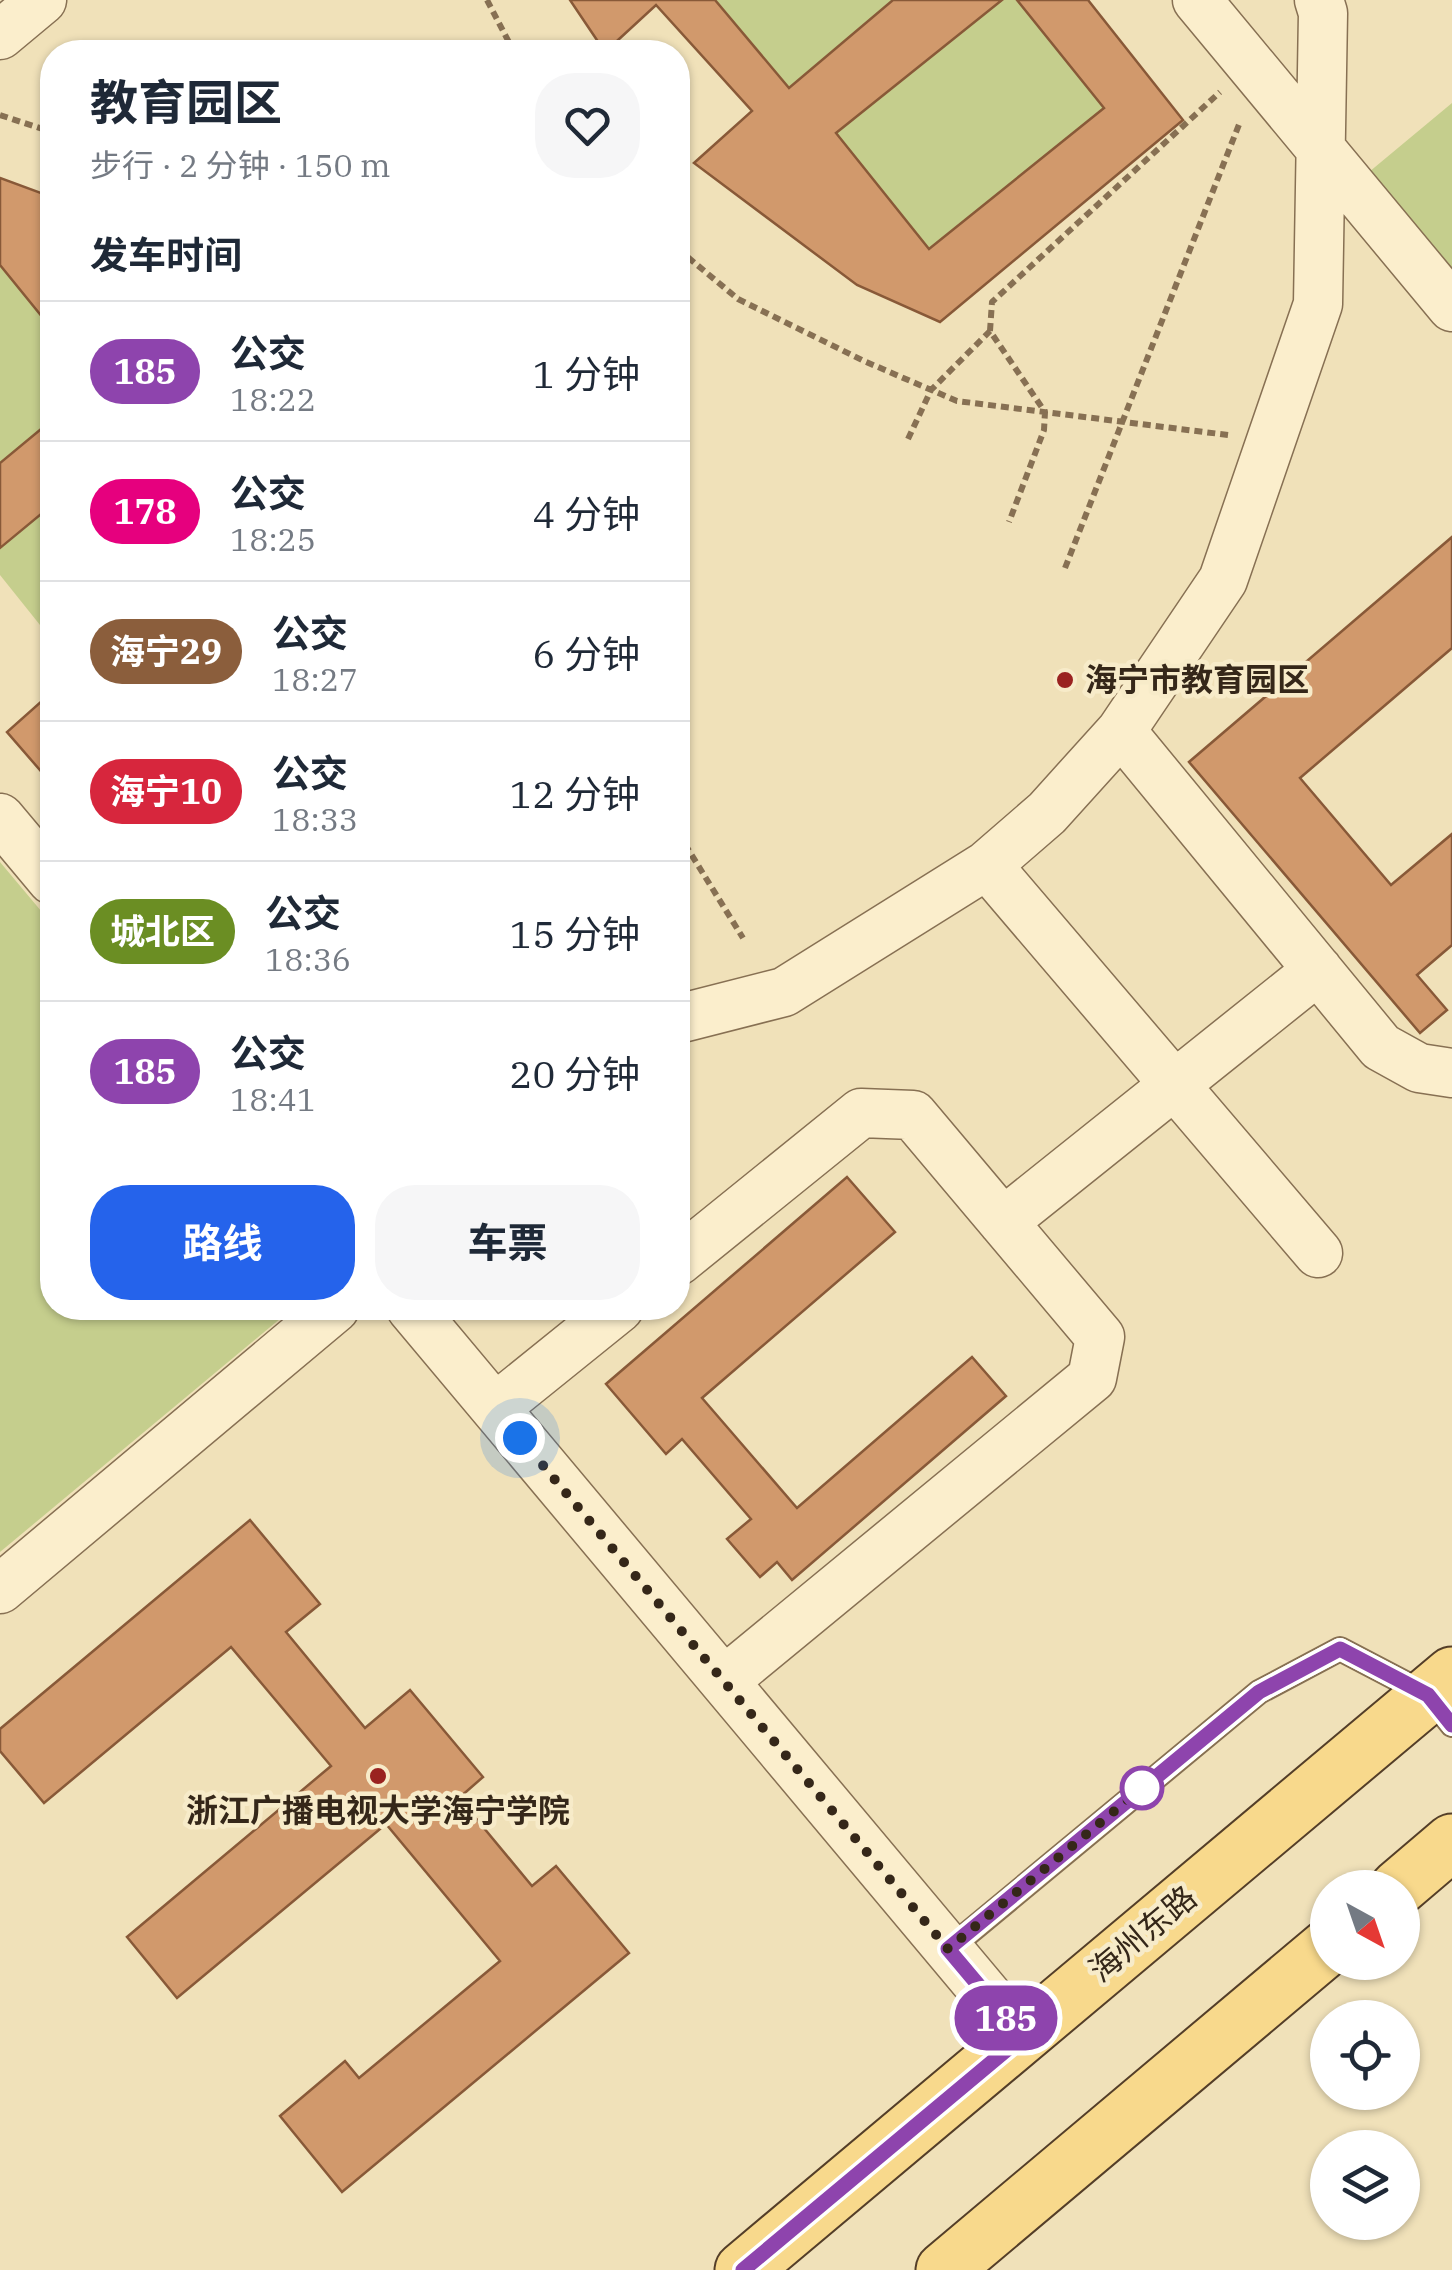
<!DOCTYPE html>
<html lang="zh">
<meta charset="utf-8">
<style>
:root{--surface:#fff;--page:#f6f6f7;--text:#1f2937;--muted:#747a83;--line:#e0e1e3;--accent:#2563eb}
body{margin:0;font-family:"IBM Plex Serif","Noto Sans SC",serif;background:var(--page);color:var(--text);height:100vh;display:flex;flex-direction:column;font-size:38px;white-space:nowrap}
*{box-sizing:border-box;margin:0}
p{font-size:32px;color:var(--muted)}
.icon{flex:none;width:55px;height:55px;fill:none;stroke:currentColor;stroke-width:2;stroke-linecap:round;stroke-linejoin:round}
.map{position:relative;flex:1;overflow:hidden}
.drawer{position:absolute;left:40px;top:40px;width:650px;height:1280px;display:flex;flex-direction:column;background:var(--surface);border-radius:40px;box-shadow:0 2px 8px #0004}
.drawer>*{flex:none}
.badge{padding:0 20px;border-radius:32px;font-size:35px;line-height:65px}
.needle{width:65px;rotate:140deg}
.tools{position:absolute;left:1310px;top:1870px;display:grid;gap:20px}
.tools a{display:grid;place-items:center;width:110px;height:110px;border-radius:50%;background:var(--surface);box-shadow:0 2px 8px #0004;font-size:50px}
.you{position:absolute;width:50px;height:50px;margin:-25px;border:8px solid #fff;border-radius:50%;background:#1a73e8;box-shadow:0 0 0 15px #1a73e833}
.map>.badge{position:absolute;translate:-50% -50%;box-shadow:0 0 0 5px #fff}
h2{padding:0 50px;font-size:38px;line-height:90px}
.round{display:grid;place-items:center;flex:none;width:105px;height:105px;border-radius:40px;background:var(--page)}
.head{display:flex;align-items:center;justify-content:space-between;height:170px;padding:0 50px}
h1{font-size:48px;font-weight:700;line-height:75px}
.primary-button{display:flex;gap:20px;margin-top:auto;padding:20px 50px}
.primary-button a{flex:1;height:115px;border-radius:40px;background:var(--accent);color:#fff;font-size:40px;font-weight:700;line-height:115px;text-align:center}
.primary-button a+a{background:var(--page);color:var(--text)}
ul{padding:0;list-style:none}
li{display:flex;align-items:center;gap:30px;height:140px;padding:0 50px;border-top:2px solid var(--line)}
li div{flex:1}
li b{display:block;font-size:38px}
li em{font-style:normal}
li .badge{min-width:110px;font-weight:700;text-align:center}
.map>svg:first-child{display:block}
</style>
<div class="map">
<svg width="1452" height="2270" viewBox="0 0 1452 2270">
<rect width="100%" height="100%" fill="#f0e1b9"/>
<path fill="#c5ce8d" d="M715,0H893L789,88Z
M1002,0H1017L1104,108L929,249L836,133Z
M1452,103V307L1351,187Z
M0,265L52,329V420L0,463Z
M52,505V640L0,575V548Z
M0,862L52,924V1308H293L0,1552Z"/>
<path fill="#d1996c" stroke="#885938" stroke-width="2.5" d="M570,0H715L789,88L893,0H1002L836,133L929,249L1104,108L1017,0H1088L1183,120L940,322L857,285L694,163L752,111L656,5L605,52Z
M0,178L52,197V329L0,265Z
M52,420V505L0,548V463Z
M1452,537V648L1300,778L1391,885L1452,834V945L1417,975L1447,1010L1420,1033L1189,762Z
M52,692V784L7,732Z
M847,1177L895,1232L702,1398L797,1508L972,1357L1006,1396L792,1580L777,1562L760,1577L727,1539L751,1519L682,1439L666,1454L606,1384Z
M250,1520L320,1604L286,1632L365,1728L410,1690L483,1777L459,1798L532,1886L556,1866L629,1953L342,2192L280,2116L345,2061L359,2078L500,1961L386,1824L177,1998L127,1937L331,1766L231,1647L44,1803L0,1751V1729Z"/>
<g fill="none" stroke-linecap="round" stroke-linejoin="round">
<g stroke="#877053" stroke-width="26">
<path id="lane" d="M949,1949L1259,1692L1340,1649L1428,1695L1452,1725"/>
</g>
<g stroke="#877053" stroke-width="51">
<path id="street" d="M1197,0L1452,307
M0,35L42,0
M1121,731L1381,1047L1419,1068L1452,1073
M0,818L52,880
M987,865L1318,1253
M678,1019L784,992L987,865L1047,813L1121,731L1223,580L1318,304L1323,13L1319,0
M1003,1222L1318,970
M678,1261L861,1113L913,1115L1100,1337L1092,1378L724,1681
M411,1308L1022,2037
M495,1408L619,1308
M0,1589L335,1308"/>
</g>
<g stroke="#543e28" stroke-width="59">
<path id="primary" d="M1398,1888L1452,1842
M743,2270L1452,1675
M944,2270L1328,1947"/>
</g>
<path stroke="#877053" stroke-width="6" stroke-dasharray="8 5" stroke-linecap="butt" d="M487,0L514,52
M0,115L52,132
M678,249L738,299L864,361L957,401L1228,435
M990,331L992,302L1220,92
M908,439L931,390L990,331L1045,412L1044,430L1009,522
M1065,568L1240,122
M678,833L743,938"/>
<use href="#lane" stroke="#fbeecc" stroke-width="22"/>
<use href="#street" stroke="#fbeecc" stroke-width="48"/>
<use href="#primary" stroke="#f8d98c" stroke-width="55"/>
</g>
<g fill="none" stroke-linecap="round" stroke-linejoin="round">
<g stroke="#fff" stroke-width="22">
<path id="line" d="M743,2270L1022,2037L948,1949L1259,1692L1340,1649L1428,1695L1452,1725"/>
</g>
<use href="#line" stroke="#8e44ad" stroke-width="15"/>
<path stroke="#352719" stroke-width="10" stroke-dasharray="0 18" d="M520,1438L948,1949L1142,1788"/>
</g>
<g fill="#9a2220" stroke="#f7ebc9" stroke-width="4">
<circle cx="1065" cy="680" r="10"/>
<circle cx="378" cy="1776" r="10"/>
</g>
<circle fill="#fff" stroke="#8e44ad" stroke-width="5" cx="1142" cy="1788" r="20"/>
<g text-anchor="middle" stroke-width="9" stroke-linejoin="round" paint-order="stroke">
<g font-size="32" font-weight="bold" fill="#352719" stroke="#f7ebc9" text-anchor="start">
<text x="1085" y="691">海宁市教育园区</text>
<text x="378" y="1822" text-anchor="middle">浙江广播电视大学海宁学院</text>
</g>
<g font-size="32" fill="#352719" stroke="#f7ebc9">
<text transform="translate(1143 1934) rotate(-40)" y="11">海州东路</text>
</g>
</g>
</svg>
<div class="tools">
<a><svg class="needle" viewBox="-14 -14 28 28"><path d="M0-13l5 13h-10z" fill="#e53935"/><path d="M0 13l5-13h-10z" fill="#747a83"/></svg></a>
<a><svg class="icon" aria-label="locate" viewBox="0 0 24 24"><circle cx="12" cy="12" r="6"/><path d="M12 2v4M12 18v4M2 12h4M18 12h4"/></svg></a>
<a><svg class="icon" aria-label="layers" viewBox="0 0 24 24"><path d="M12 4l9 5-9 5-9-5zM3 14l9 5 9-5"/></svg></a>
</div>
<div class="you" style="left:520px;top:1438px"></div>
<b class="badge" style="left:1006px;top:2018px;background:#8e44ad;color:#fff">185</b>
<section class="drawer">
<div class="head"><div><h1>教育园区</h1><p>步行 · 2 分钟 · 150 m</p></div><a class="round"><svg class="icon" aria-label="heart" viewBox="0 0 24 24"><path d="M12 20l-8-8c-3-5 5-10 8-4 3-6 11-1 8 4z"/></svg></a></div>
<h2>发车时间</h2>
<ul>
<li><span class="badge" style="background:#8e44ad;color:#fff">185</span><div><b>公交</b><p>18:22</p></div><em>1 分钟</em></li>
<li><span class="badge" style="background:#e6007e;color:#fff">178</span><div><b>公交</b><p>18:25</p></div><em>4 分钟</em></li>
<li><span class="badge" style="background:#8b5e3c;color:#fff">海宁29</span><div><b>公交</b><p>18:27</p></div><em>6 分钟</em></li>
<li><span class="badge" style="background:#d7263d;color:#fff">海宁10</span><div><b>公交</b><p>18:33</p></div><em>12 分钟</em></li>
<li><span class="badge" style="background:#6b8e23;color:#fff">城北区</span><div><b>公交</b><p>18:36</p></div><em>15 分钟</em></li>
<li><span class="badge" style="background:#8e44ad;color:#fff">185</span><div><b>公交</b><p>18:41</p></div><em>20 分钟</em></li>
</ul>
<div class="primary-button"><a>路线</a><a>车票</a></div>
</section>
</div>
